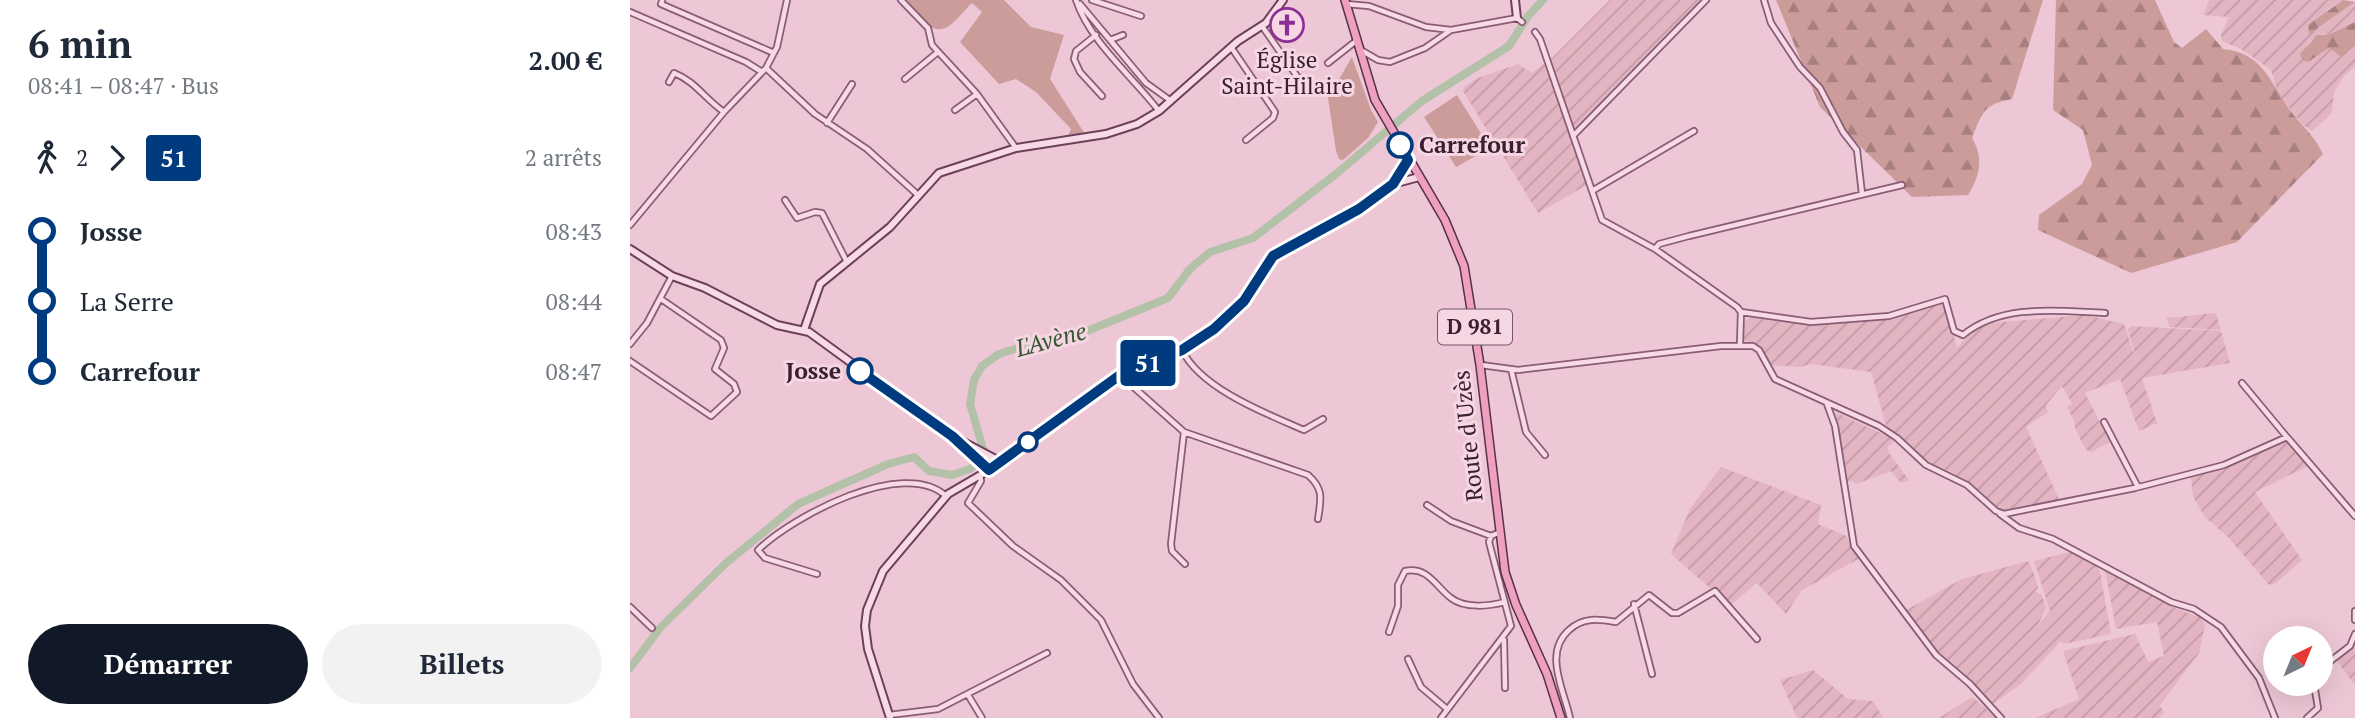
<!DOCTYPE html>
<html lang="fr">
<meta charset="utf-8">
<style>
:root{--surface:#fff;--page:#f2f2f3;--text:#1f2937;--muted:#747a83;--accent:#111827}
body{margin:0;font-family:"PT Serif",serif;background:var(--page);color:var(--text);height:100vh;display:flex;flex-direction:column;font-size:26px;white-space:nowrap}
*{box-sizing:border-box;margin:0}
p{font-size:23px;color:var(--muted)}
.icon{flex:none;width:38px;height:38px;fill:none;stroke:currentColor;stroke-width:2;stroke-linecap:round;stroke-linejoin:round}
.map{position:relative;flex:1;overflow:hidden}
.panel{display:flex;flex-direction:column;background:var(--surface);width:630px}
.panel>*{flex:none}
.badge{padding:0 14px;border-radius:5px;font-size:24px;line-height:46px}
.needle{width:46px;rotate:43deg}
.buttons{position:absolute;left:1633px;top:626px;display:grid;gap:14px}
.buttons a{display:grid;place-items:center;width:70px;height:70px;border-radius:50%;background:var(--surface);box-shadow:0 7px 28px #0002;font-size:35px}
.map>.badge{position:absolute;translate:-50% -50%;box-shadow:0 0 0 4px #fff}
.legs{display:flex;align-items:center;gap:10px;height:77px;padding:0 28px;font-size:23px}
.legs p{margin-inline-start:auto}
.summary{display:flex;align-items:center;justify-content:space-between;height:119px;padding:0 28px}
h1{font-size:38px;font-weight:600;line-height:52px}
.cta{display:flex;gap:14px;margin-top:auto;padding:14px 28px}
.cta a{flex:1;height:80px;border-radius:42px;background:var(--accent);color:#fff;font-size:28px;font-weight:600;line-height:80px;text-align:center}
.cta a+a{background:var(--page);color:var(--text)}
ul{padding:0 28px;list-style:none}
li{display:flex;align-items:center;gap:24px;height:70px;font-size:26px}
li i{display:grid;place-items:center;width:10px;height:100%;margin:0 9px;background:currentColor}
li i::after{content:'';width:18px;height:18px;margin:-9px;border:5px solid;border-radius:50%;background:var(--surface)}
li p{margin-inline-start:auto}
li:first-child i{background:linear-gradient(#0000 50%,currentColor 0)}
li:last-child i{background:linear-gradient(currentColor 50%,#0000 0)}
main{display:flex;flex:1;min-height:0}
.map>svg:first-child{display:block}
</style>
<main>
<section class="panel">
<div class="summary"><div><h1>6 min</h1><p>08:41 – 08:47 · Bus</p></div><b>2.00 €</b></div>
<div class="legs"><svg class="icon" aria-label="walk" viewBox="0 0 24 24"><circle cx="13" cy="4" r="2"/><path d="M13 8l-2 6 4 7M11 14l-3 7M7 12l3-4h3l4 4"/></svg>2<svg class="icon" aria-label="forward" viewBox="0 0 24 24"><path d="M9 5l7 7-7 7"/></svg><b class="badge" style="background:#003b80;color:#fff">51</b><p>2 arrêts</p></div>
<ul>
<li><i style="color:#003b80"></i><b>Josse</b><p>08:43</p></li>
<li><i style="color:#003b80"></i><span>La Serre</span><p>08:44</p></li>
<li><i style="color:#003b80"></i><b>Carrefour</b><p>08:47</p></li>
</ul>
<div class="cta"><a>Démarrer</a><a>Billets</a></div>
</section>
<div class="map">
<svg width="1725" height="718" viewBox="0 0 1725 718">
<defs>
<pattern id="farmland-furrows" width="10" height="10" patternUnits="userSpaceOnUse" patternTransform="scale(1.75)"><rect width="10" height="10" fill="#e3b4c1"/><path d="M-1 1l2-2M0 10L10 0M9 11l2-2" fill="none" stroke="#c49aa6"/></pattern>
<pattern id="forest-firs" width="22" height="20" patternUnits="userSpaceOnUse" patternTransform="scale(1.75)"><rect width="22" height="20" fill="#cc9c9b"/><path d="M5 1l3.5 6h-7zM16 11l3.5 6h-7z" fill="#a77f7f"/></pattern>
</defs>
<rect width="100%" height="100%" fill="#eec7d6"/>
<path fill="url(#farmland-furrows)" d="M980,0H1074L946,130H943L921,59Z
M1579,0H1713L1697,10L1679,34L1725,2V22L1698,35L1692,34L1679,41L1676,49L1678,62L1699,48L1718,53L1725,46V67L1715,75L1704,92L1702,112L1696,119L1682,131L1672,124L1648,94L1641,70L1611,49L1592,41L1591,35L1599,17L1573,15Z
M914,63L957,185L908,213L833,91L834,87L848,78L888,64L902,73Z
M1315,303L1327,348L1340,333L1360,323L1455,315L1494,324L1507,363L1498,329L1501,326L1591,331L1600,363L1512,378L1527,423L1509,431L1490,379L1455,393L1480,442L1461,452L1456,450L1446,431L1444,421L1437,407L1442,403L1432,386L1416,405L1418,412L1396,427L1429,499L1376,511L1362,506L1337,483L1293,460L1256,426L1241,372L1181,364L1170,367L1139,365L1130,346L1113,340L1112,324L1120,317L1180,323L1264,317Z
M1586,313L1591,330L1539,327L1537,318Z
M1205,412L1266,440L1258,447L1259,453L1279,480L1271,483L1261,471L1226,484L1223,481L1216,482Z
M1655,438L1678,466L1625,492L1672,560L1646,583L1639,585L1598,537L1575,517L1563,497L1561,477L1603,464Z
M1091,467L1191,505L1188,524L1216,536L1230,558L1172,590L1156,614L1127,583L1101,605L1091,591L1080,588L1041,554L1060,509Z
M1443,551L1465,564L1470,572L1481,634L1434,644L1431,641L1391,684L1363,704L1344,683L1308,654L1276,610L1332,579L1394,562H1399L1406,579L1408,588L1405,591L1412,595L1416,608L1408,625L1420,611L1404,561Z
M1475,569L1545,608L1571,618L1575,625L1569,653L1530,705L1534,713L1529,718H1405L1449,699L1433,651L1505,634L1518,662L1534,656L1527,622L1486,629Z
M1725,644V684H1724L1707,661Z
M1183,670L1218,699L1243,701L1253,718H1167L1150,680Z
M1342,697L1368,718H1309Z"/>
<path fill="#cc9c9b" d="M273,0H374L401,27L434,35L420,79L455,134L438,136L441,129L406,92L386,79L369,84L330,42L352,12L342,3C326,18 315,42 293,21C286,15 277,8 273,0Z
M722,57L741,110L748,122L738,138L713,160L709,159L706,151L698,98Z
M827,95L860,148L826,167L794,117Z"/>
<path fill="url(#forest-firs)" d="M1146,0H1413L1382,99C1353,105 1353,111 1342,138C1354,158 1350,176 1338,195L1282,197L1190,107Z
M1426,0H1525L1544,42L1552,48L1576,29L1593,49C1636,53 1641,87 1663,114C1676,131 1683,134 1693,154L1607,242L1501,273L1408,230L1409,215L1452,184L1462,165L1453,130L1423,110Z
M1713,0L1725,2L1679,34L1678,25Z
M1725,22V46L1712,57L1699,48L1678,62L1672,60L1670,54L1687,35H1698Z"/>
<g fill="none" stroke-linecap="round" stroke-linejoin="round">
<path stroke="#b2c1a8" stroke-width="8" d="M0,668L30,628L95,564L168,504L258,464L284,457L299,471L322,475L340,469L350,461L354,452L340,404L344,380L352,366L369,354L400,344L440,338L538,298L560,269L580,252L623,238L706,174L792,101L879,46L898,16L913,0"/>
<g stroke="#895d76" stroke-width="8">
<path id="street" d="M271,0L298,28L302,45L347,94L386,148
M446,0C460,42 502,76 529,111
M462,0L511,16
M1134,0L1141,23L1170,67L1190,88L1213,132L1227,150L1232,194
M32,1L31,4L144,53
M450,4L516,83L541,101
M716,4L739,6L796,27L821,30
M0,12L116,62L132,72
M632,26L678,92
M905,32L910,39L972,220L1025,249L1107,307L1111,312L1110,344
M466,35L446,51L444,59L450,72L472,96
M480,40L493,35
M601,47L645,112L643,118L616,140
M729,49L748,60L760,62L795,48L821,30L887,18L892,22
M698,63L726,41
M136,68L185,114L237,149L288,195
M275,79L308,52
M39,82L44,73C65,81 75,99 94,112
M325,110L347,94
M197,123L222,84
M943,136L1076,0
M962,191L1064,131
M155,200L167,218L185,212L192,213L217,262
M0,225L94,112L136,68L147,47L157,0
M1025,249L1029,244L1059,236L1272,185
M1111,312L1181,322L1259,316L1315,299L1324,331L1333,335C1372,303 1427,311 1475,313
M0,344L17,323L42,276
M552,350C571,389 637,414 674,430L693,419
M0,361L81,416L107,392L104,384L85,369L94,348L91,340L31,299
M851,365L888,370L1091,346H1123L1129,350L1145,379L1249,426L1267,438L1296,465L1337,485L1366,511L1374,514L1505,488L1594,465L1657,437L1725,516
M881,369L896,432L915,455
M490,375L554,432L678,475C694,489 691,499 688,519
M1612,383L1656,436
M1197,404L1205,426L1224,546L1306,655L1340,684L1371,718
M1474,422L1508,487
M554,432L541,544L542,551L555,564
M350,475L351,481L338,503L383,546L431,580L471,620L503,684L529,718
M797,505L821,521L861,536
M1370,514L1389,528L1423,539L1541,602L1564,609L1591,627L1629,678L1645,718
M187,574L135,558L128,550C163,516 274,457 316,496
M1004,604L1022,674
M0,607L22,628
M1725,611V620
M759,632L768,606V585L775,571C798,566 806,587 821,598C835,609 860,606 875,602
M874,640L875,688
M778,659L791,687L817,709
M1690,669L1720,646L1725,634
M338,695L352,718
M259,715L308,709L417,653
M811,718L881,626L859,542L861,536L868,533
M940,718C934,690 913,653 939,630C953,617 968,619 986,622L1019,595L1042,613H1048L1085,591L1127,639
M1677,718L1688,708L1684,684"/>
</g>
<g stroke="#6b4059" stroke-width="10">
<path id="secondary" d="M885,0L887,18
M764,182L778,160
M0,249L42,276L75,288L147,325L179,332L322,436L371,462
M174,330L190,284L260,227L309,173L386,148L476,134L507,124L529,111L608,41L636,23L653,0
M338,450L359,470
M260,718L238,649L235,626L237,610L253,571L318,494L359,470L490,375L552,350L584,329L614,301L635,265L653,250L700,226L763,184L789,177"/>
</g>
<g stroke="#573149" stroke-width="10">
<path id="primary" d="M715,0L745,100L815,220L834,266L850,365L875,572L886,605L917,674L931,718"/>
</g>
<use href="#street" stroke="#f8dae6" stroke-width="4.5"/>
<use href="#secondary" stroke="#f8dae6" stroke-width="6"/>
<use href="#primary" stroke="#efa0c1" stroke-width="7"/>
</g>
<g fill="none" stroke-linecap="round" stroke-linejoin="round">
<g stroke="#fff" stroke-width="16">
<path id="line-1" d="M230,371L322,436L359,470L490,375L552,350L584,329L614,301L643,256L729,209L763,184L778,160L770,145"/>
</g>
<use href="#line-1" stroke="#003b80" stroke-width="10"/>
</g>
<defs>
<g id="church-ring" transform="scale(1.75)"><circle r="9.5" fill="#f5d6e2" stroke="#8b2e96" stroke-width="1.5"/><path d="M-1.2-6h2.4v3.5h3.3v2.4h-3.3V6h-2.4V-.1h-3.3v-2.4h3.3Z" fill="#8b2e96"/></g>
</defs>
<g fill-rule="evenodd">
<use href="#church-ring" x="657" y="25"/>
</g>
<g fill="#fff" stroke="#003b80" stroke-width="3.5">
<circle cx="770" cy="145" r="12"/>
<circle cx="230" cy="371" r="12"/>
<circle cx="398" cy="442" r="9"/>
</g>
<g text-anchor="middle" stroke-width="6" stroke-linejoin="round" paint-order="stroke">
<rect fill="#f5d6e2" stroke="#725765" stroke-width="2" x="808" y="309.5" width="74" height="35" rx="5"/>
<g font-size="21" font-weight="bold" fill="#3a2030">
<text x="845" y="334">D 981</text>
</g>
<g font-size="23" fill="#3a2030" stroke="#f5d6e2">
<text x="657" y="68">Église<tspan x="657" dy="26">Saint-Hilaire</tspan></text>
</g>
<g font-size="23" font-weight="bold" fill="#3a2030" stroke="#f5d6e2" text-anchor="start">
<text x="789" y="153">Carrefour</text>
<text x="211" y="379" text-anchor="end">Josse</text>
</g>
<g font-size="23" fill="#3a2030" stroke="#f5d6e2">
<text transform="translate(838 436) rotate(-96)" y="8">Route d'Uzès</text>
</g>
<g font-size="24" font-style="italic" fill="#365930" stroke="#f5d6e2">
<text transform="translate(421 340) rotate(-15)" y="8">L'Avène</text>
</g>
</g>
</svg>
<div class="buttons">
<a><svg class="needle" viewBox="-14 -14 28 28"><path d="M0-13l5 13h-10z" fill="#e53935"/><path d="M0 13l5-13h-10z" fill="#747a83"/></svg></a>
</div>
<b class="badge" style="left:518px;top:363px;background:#003b80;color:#fff">51</b>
</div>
</main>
